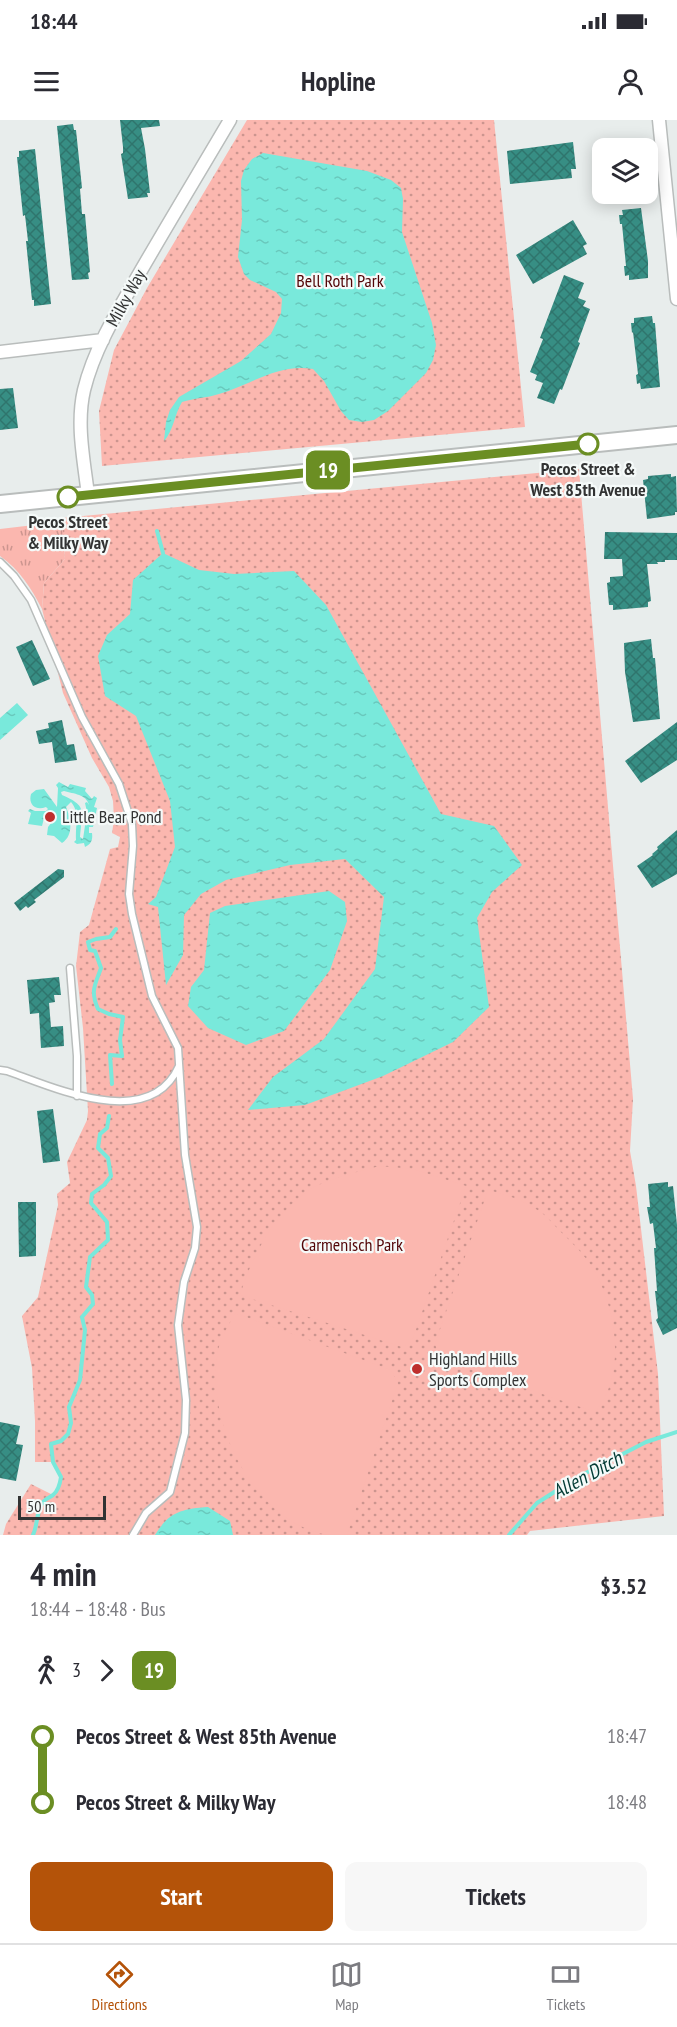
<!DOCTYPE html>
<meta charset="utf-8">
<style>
:root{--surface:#fff;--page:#f7f7f7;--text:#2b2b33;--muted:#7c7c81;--line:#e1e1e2;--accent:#b45309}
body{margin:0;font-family:"PT Sans Narrow",sans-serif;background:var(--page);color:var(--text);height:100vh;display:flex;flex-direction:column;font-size:22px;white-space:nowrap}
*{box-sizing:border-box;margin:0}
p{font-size:20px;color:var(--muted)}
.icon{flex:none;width:33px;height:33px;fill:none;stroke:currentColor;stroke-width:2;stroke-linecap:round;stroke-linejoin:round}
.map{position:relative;height:1415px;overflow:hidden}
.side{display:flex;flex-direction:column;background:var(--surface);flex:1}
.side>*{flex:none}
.badge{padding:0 12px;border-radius:9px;font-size:21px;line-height:39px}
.tools{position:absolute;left:592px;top:18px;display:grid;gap:12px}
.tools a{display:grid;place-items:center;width:66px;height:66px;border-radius:12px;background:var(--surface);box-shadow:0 3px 15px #0003;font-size:30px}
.scale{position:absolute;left:18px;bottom:15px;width:88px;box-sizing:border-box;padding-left:6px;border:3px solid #323333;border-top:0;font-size:16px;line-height:21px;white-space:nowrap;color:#323333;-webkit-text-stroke:4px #f5faf9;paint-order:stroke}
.map>.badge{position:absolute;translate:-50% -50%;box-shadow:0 0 0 3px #fff}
.legs{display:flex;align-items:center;gap:9px;height:66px;padding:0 30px;font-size:20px}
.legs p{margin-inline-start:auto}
.overview{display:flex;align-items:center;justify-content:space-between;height:102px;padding:0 30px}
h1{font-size:33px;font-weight:600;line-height:45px}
.primary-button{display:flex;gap:12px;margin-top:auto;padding:12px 30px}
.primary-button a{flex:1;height:69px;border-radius:12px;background:var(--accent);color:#fff;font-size:24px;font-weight:600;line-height:69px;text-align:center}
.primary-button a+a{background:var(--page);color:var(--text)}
ul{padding:0 30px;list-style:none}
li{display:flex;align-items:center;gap:21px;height:66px;font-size:22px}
li i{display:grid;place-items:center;width:9px;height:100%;margin:0 8px;background:currentColor}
li i::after{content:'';width:15px;height:15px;margin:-8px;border:4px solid;border-radius:50%;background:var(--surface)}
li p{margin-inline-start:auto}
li:first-child i{background:linear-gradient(#0000 50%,currentColor 0)}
li:last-child i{background:linear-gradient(currentColor 50%,#0000 0)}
.status{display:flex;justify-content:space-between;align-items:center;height:42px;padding:0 30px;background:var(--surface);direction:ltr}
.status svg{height:16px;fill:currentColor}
header{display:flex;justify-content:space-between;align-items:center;height:78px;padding:0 30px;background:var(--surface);font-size:27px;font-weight:600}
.dock{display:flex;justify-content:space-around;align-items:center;height:84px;border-top:2px solid var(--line);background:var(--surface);font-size:16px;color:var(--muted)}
.dock a{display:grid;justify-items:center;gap:3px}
.dock .current{color:var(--accent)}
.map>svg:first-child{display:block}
</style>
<div class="status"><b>18:44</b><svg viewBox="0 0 49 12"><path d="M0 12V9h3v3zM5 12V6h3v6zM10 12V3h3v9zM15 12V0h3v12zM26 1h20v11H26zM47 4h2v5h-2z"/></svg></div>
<header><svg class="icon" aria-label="menu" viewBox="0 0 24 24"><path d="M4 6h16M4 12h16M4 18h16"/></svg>Hopline<svg class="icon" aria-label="person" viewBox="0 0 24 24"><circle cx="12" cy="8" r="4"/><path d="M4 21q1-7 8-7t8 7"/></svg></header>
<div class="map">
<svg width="677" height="1415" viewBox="0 0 677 1415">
<defs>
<pattern id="grass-tufts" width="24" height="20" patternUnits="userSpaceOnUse" patternTransform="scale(1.5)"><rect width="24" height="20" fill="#fbb7af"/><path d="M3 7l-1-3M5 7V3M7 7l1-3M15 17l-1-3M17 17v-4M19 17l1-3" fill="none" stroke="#cc958f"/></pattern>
<pattern id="park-dots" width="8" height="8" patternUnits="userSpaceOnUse" patternTransform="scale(1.5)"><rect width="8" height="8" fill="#fbb7af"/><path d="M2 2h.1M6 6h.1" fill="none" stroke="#cc958f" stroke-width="1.8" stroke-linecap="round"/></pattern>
<pattern id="water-ripples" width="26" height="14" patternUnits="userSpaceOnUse" patternTransform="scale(1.5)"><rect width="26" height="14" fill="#79e9db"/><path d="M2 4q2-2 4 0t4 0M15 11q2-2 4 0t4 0" fill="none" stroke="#69c8bc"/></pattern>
<pattern id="building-cross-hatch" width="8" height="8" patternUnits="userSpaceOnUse" patternTransform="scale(1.5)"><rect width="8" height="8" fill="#378e84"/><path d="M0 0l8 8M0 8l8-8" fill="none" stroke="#2f756d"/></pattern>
</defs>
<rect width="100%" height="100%" fill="#e8edec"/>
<path fill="url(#grass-tufts)" d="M51,403L63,404L65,439L44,463L42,489C31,468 20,450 0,436V409Z"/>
<path fill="url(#park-dots)" d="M247,0H494L525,307L102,346L99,291L114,230L147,168Z
M579,349L633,979L630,1031L636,1066L658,1254L664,1396L530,1411L527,1415H3L6,1404L31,1364L53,1375L59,1367L61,1357L53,1342H35V1301L32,1248L22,1196L38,1177L58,1085L57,1074L70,1063L67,1042L87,1000L88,991L83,908L76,846L80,812L89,805L110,729L118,727L120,717L112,713L114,700L113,681L109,667L92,638L63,573L42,489L44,463L65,439L62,398Z"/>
<path fill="#fbb7af" d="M379,1046L413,1049L466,1066L412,1221L402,1227L240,1175C252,1136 273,1095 308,1071C325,1059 358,1052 379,1046Z
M488,1070C507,1075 523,1080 539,1091C547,1096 553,1104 559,1110C570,1121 582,1132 590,1144C616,1183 628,1254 595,1292L440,1239L435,1224Z
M235,1193L391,1250L398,1263L347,1415C341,1415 334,1415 328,1415C254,1403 204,1300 218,1231C220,1219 229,1205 235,1193Z"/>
<path fill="url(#water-ripples)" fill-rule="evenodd" d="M263,33L367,51L391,60L401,68L403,79L402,112L432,203L436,225L433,240L426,253L388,291L374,300L362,302L349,300L341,291L324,261L313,249C278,243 251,265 219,274C207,278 194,278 182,282C174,295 174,310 164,321L166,302L170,290L179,277L241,241L271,214L281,193L282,179L276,172L250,160L244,154L238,137L242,100L241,61L244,50L252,39Z
M163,433L199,450L234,454L294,451L326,485L441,694L494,706L522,745L492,772L477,798L489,887L453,922L383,956L305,985L248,990L273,957L324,919L375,849L384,777L345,739L290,745L226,760L201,774L184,795L183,835L166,865L158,787L148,784L156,777L175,727L170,681L136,596L105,576L98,536L107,515L130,494L133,460Z
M17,583L28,595L0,620V598Z
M59,662L68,667L70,664L86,668L85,671L92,679L94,676L97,678L94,687L97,688L93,707H89V713H92C93,720 91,724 85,727L84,723L77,724L74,722L76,720C75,707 80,692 71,682L66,687C71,699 74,715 62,723L54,716L47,715L48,707L52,702L50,698L46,700L44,698L42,706L28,704L31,693L28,691L30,689L35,691H46L48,689L46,687C36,691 28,685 31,674L36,670L44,669L57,687L58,668L56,665ZM64,671C74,674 86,674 89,685L87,682L85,683L87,692L83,719L80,717C82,691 88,686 62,675L61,672Z
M329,771L345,782L347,801L330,850L284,911L246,925L208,908L188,886L191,867L204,850L210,793L225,786Z
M208,1387L230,1401L233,1415H155C169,1392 181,1389 208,1387Z"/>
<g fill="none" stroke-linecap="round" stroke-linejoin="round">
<path stroke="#79e9db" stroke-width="4" d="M157,411L163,433
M112,964L110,935L122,936L120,920L123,897L109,894L98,889C90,871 95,865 101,848L95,831L90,830L88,822L96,819L110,817L116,809
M33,1415C38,1405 36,1389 44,1381C44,1380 52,1376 53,1375C58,1371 60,1364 61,1357L53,1342L51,1324L61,1321L68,1314L71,1303L69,1287L80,1260L85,1210L82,1197L93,1184L92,1175L86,1167L90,1137L108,1120L107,1102L91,1083L92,1074L104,1065L111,1056L108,1038L98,1028L100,1014L107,1008L109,996
M509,1415L537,1383L578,1357L646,1322L677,1312"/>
</g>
<path fill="url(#building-cross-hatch)" d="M120,0H159L160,6L141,8L145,29L150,73H147L148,77L128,79L123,47L121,34L123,33V27Z
M73,4L74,10H76L82,68L80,69L82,94H85L90,152L88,153L89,159L72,160L57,6Z
M573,22L576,49H571L572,58L510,64L507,31Z
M35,29L51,184L34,186V180H32L26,121H28L25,95L23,96L17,37H19V31Z
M641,88L648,141V158L629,160V155L625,156L624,146H626L622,104H620L619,95H623L622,90Z
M573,100L587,124L583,126L587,134L533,164L516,135Z
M564,155L584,163L578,178L586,181L583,186L590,189L578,222L580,223L562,270L560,269L554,284L537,278L543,263L535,260L537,255L530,252L543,219L540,218Z
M652,196L653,203H655L660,267L641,269L640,263L637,264L636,255L638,254L633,212L632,213L631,203H634V198Z
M13,268L18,308L0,310V269Z
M671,354V357L676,356L677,392H675V395L647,399L643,360L648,359V356Z
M605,412L677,413V440H665V442H657L658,444H647L651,481L648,482V487L613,490V485H609L607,463L610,462V457L623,456L622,439H604Z
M651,519L653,538H655L660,599L633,602L625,552L624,523Z
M32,520L50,559L33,566L16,527Z
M62,600L67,625L74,624L77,640L55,643L52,622L39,624L36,611L49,608L48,603Z
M677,602V640L641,663L625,641Z
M677,710V754L652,768L637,746L653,735L652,734L658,729L657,727Z
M58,749L64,750V757L34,780L36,782L28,788L26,786L20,791L14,783Z
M59,857L61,875H54L55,882L49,883L51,907L63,906L64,926L41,928L39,893L30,894L27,860Z
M53,989L60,1041L43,1043L37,991Z
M668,1062V1067L673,1066L677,1105V1208L663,1215L656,1200L658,1198L655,1171H657L654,1128H656L653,1103L650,1104L647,1087H650L648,1064Z
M18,1082H36V1136L19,1137Z
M0,1302L20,1306L16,1324L23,1325L16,1361L0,1358Z"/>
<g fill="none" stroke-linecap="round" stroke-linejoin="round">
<g stroke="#b9bdbc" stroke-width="9">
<path id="service" d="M648,40L662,39
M601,73L599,47L603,46
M0,442L14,456L31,480L82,597L119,664L132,704L133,726L129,774L132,794L152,876L178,928L185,1035L197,1107L195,1128L184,1162L178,1205L186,1280L185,1313L170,1372L146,1393L133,1415
M70,848L77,936V976
M0,950L7,951C55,968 150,1012 179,946"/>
</g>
<g stroke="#b9bdbc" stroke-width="15">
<path id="minor" d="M659,0L677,179
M0,232L103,220
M88,375C84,341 76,304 84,270C94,229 118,190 139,154C169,102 200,51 230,0"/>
</g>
<g stroke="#b9bdbc" stroke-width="20">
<path id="secondary" d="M0,384L677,315"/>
</g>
<use href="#service" stroke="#fff" stroke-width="6"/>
<use href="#minor" stroke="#fff" stroke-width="12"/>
<use href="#secondary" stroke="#fff" stroke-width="16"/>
</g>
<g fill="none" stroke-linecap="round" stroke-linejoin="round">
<g stroke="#fff" stroke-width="14">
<path id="line-1" d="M68,377L588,324"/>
</g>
<use href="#line-1" stroke="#6b8e23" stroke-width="9"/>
</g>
<g fill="#fff" stroke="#6b8e23" stroke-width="3">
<circle cx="588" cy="324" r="10"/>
<circle cx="68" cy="377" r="10"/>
</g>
<g fill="#be2f2d" stroke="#f5faf9" stroke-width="2">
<circle cx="50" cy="697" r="6"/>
<circle cx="417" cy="1249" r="6"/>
</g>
<g text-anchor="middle" stroke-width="4.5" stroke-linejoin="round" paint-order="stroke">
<g font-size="18" fill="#520507" stroke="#f5faf9">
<text x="340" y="167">Bell Roth Park</text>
<text x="352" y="1131">Carmenisch Park</text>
</g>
<g font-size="18" fill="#323333" stroke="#f5faf9">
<text transform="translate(126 178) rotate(-61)" y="6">Milky Way</text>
</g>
<g font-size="18" font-weight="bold" fill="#323333" stroke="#f5faf9">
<text x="588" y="355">Pecos Street &amp;<tspan x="588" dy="21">West 85th Avenue</tspan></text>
<text x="68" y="408">Pecos Street<tspan x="68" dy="21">&amp; Milky Way</tspan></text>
</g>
<g font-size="18" fill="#323333" stroke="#f5faf9" text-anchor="start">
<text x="62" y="703">Little Bear Pond</text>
<text x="429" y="1245">Highland Hills<tspan x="429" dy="21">Sports Complex</tspan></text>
</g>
<g font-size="20" font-style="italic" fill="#033b35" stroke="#f5faf9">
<text transform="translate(587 1355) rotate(-29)" y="7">Allen Ditch</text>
</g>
</g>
</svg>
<div class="tools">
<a><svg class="icon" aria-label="layers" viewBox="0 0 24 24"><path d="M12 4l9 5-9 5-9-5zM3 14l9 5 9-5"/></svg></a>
</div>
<div class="scale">50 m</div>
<b class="badge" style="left:328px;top:350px;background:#6b8e23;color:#fff">19</b>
</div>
<section class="side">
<div class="overview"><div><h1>4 min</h1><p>18:44 – 18:48 · Bus</p></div><b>$3.52</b></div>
<div class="legs"><svg class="icon" aria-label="walk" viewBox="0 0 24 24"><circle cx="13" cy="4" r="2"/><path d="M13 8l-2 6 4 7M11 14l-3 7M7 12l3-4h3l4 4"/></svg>3<svg class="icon" aria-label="forward" viewBox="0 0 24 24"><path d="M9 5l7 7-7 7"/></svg><b class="badge" style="background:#6b8e23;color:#fff">19</b></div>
<ul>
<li><i style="color:#6b8e23"></i><b>Pecos Street &amp; West 85th Avenue</b><p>18:47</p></li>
<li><i style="color:#6b8e23"></i><b>Pecos Street &amp; Milky Way</b><p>18:48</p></li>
</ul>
<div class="primary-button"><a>Start</a><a>Tickets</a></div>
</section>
<nav class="dock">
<a class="current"><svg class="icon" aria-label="directions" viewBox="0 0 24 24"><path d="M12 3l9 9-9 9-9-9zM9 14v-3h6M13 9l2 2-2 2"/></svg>Directions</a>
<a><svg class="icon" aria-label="map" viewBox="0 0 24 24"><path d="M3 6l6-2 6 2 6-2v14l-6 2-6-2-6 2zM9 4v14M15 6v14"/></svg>Map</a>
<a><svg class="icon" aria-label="tickets" viewBox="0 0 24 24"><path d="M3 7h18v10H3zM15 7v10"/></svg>Tickets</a>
</nav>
